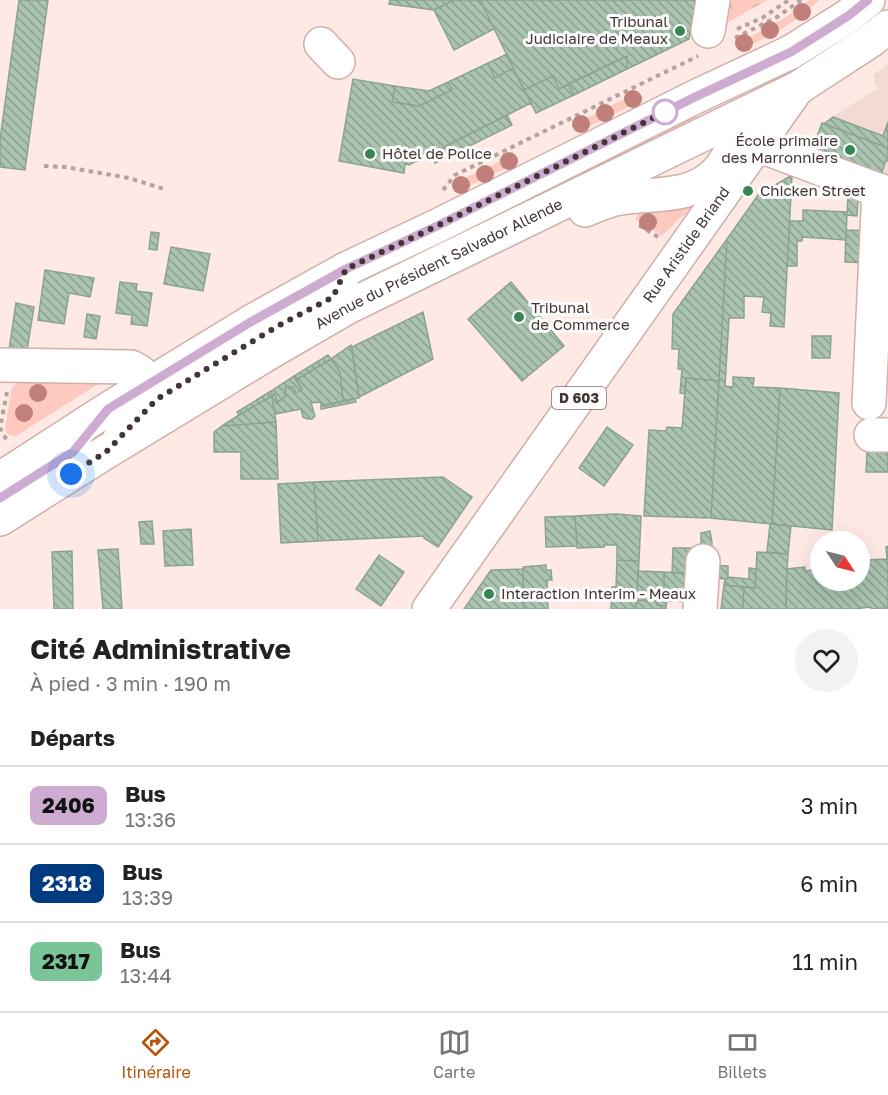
<!DOCTYPE html>
<html lang="fr">
<meta charset="utf-8">
<style>
:root{--surface:#fff;--page:#f2f2f2;--text:#222;--muted:#767676;--line:#e0e0e0;--accent:#b45309}
body{margin:0;font-family:"Golos Text",sans-serif;background:var(--page);color:var(--text);height:100vh;display:flex;flex-direction:column;font-size:22px;white-space:nowrap}
*{box-sizing:border-box;margin:0}
p{font-size:20px;color:var(--muted)}
.icon{flex:none;width:33px;height:33px;fill:none;stroke:currentColor;stroke-width:2;stroke-linecap:round;stroke-linejoin:round}
.map{position:relative;height:609px;overflow:hidden}
.side{display:flex;flex-direction:column;background:var(--surface);flex:1}
.side>*{flex:none}
.badge{padding:0 12px;border-radius:9px;font-size:21px;line-height:39px}
.needle{width:39px;rotate:125deg}
.fabs{position:absolute;left:810px;top:531px;display:grid;gap:12px}
.fabs a{display:grid;place-items:center;width:60px;height:60px;border-radius:50%;background:var(--surface);box-shadow:0 6px 24px #0002;font-size:30px}
.you{position:absolute;width:30px;height:30px;margin:-15px;border:4px solid #fff;border-radius:50%;background:#1a73e8;box-shadow:0 0 0 9px #1a73e833}
.map>.badge{position:absolute;translate:-50% -50%;box-shadow:0 0 0 3px #fff}
h2{padding:0 30px;font-size:22px;line-height:54px}
.round{display:grid;place-items:center;flex:none;width:63px;height:63px;border-radius:32px;background:var(--page)}
.head{display:flex;align-items:center;justify-content:space-between;height:102px;padding:0 30px}
h1{font-size:28px;font-weight:700;line-height:45px}
ul{padding:0;list-style:none}
li{display:flex;align-items:center;gap:18px;height:78px;padding:0 30px;border-top:2px solid var(--line)}
li div{flex:1}
li b{display:block;font-size:22px}
li em{font-style:normal}
li .badge{min-width:66px;font-weight:700;text-align:center}
.menu{display:flex;justify-content:space-around;align-items:center;height:84px;border-top:2px solid var(--line);background:var(--surface);font-size:16px;color:var(--muted)}
.menu a{display:grid;justify-items:center;gap:3px}
.menu .on{color:var(--accent)}
.map>svg:first-child{display:block}
</style>
<div class="map">
<svg width="888" height="609" viewBox="0 0 888 609">
<defs>
<pattern id="park-crowns" width="20" height="18" patternUnits="userSpaceOnUse" patternTransform="scale(1.5)"><rect width="20" height="18" fill="#fecac0"/><path d="M2 6a3 3 0 1 1 6 0M12 15a3 3 0 1 1 6 0" fill="none" stroke="#dbaea5"/></pattern>
<pattern id="building-back-hatch" width="6" height="6" patternUnits="userSpaceOnUse" patternTransform="scale(1.5)"><rect width="6" height="6" fill="#aac4b0"/><path d="M-1 5l2 2M0 0l6 6M5-1l2 2" fill="none" stroke="#8ca090"/></pattern>
</defs>
<rect width="100%" height="100%" fill="#fee9e5"/>
<path fill="#f3dad5" d="M888,64V181L822,123L877,89L873,75Z"/>
<path fill="#fecac0" d="M809,0H819C795,25 770,35 740,50L737,43C763,30 787,19 809,0Z
M635,94L639,102L580,131L576,123Z
M696,114L700,122L402,265L400,259Z
M512,155L516,163L463,189L459,181Z
M692,200L696,206L679,219L662,236L635,219L643,207Z
M24,380H96L100,383L16,436C10,436 7,435 5,429L11,391C14,384 17,382 24,380Z"/>
<path fill="url(#park-crowns)" d="M729,0H768L725,24Z"/>
<path fill="url(#building-back-hatch)" stroke="#8aa491" stroke-width="1.5" d="M19,0H48L25,170L0,167V140Z
M390,0H454L434,10L389,4Z
M454,0H480L494,29L454,50L434,10Z
M480,0H696L689,39L627,69V56L559,89L553,76L524,90Z
M507,54L513,68L495,78L488,63Z
M627,56V69L574,95L568,84Z
M488,63L495,78L513,68L531,103L409,165L405,164L404,173L339,161L353,79L395,86L392,102L419,106L452,90L448,82Z
M553,76L559,89L568,84L574,95L536,113L524,90Z
M448,82L452,90L419,106L392,102L395,86L429,91Z
M507,115L512,125L435,163L430,154Z
M833,117L883,136L888,122V148L824,124Z
M822,123L888,148V161L886,160L880,178L811,153Z
M792,175L784,327L770,326L771,313L762,312L764,297L744,296V318H729L725,386L733,387V377L754,378L753,387L780,388L772,524L711,518L727,239L758,195Z
M848,196L858,199L857,216L847,215Z
M803,210L847,212L846,240L802,237V241H797V266H787L790,221H803Z
M846,230L874,231L873,263L845,262Z
M151,232L159,233L157,250L149,249Z
M727,239L719,381L686,378L685,394L680,393L682,369H678L679,349H672L673,314Z
M171,247L210,254L203,291L164,284Z
M45,270L94,278L90,297L69,293L64,324L38,320Z
M120,282L137,284L136,291L152,293L147,326L131,324L132,315L116,313Z
M511,282L564,346L522,381L468,319Z
M16,303L34,307L27,350H9Z
M423,312L433,359L359,397L352,347Z
M87,314L100,316L96,339L84,337Z
M812,336H831L830,358H812Z
M351,345L359,398L343,401L340,372L331,359Z
M328,355L331,359L296,380L294,376Z
M331,359L340,372L343,401L321,406V402L311,403L315,416L312,419H307L303,417L301,409L275,414L272,396L274,394L278,402L286,396L284,393L286,392L285,388L289,386L290,388L293,387L296,393L302,389L296,380Z
M294,376L302,389L296,393L293,387L290,388L289,386L285,388L286,392L284,393L286,396L278,402L274,394L272,396L271,391Z
M686,378L719,381L711,518L644,516L649,430L666,431L667,427L682,428Z
M780,388L839,393L832,530L772,524Z
M271,391L272,396L239,415L237,412Z
M272,396L276,422L222,426L239,415Z
M355,399L356,402L321,409V406Z
M276,422L278,479H241V452H214V432L222,426Z
M607,427L633,445L604,486L579,468Z
M867,452H888V472H866Z
M443,477L472,497L438,547L424,538V536L318,541L314,482Z
M314,482L318,541L281,543L278,484Z
M616,514L641,516L639,561L617,560V545H604V547L577,548L575,516Z
M575,516L577,546L546,547L545,517Z
M152,521L154,544H141L139,522Z
M770,524L791,526L788,554L767,552Z
M191,529L193,565L165,566L163,531Z
M710,531L712,543L711,556L701,555V533Z
M888,546V608L871,609V607L861,608V609H786L787,569L805,567V571L816,570L815,566H820V580H860V566L867,565V560L887,559L886,547Z
M673,548H693V573H672Z
M118,549L122,609H103L98,550Z
M72,551L73,609H54L52,552Z
M757,552L788,554L786,590V609H743L744,587L755,588Z
M379,555L404,572L381,606L356,589Z
M617,560L639,561L636,609H611L612,587H616Z
M546,565V570H551L552,580H547L548,609H524L523,567Z
M711,565L728,566V579L710,578Z
M749,568L756,569L755,588L724,585L725,579H728V577L749,579Z
M523,569L524,609H464L491,570Z
M638,571L664,572V602L667,601L666,606L657,605V601L637,600Z
M664,572L693,573L691,602L670,601L664,597Z
M724,585L744,587L743,609H721Z
M637,600L657,601V605L666,606V609H636Z"/>
<g fill="none" stroke-linecap="round" stroke-linejoin="round">
<g stroke="#d0afa9" stroke-width="36">
<path id="minor" d="M708,31L713,0
M321,44L338,62
M758,145L888,194
M0,365L131,367L140,372L148,385
M869,403L879,190
M871,435H888
M120,438L157,399L278,326L333,297L346,269
M700,609L703,561"/>
</g>
<g stroke="#d0afa9" stroke-width="36">
<g id="major">
<path d="M585,210C596,206 609,199 621,198C654,193 693,199 718,171C724,164 729,155 734,147"/>
<path d="M0,479L108,409L249,323L346,269L437,226L695,97L791,52L848,16L868,0"/>
<path id="s1" d="M0,519L106,452L267,354L348,307L798,88L870,41L888,27"/>
<path id="s2" d="M429,609L796,90"/>
</g>
</g>
<path stroke="#b4a29f" stroke-width="4" stroke-dasharray="4.5 4.5" stroke-linecap="butt" d="M737,29L762,18L789,0
M735,38L777,17L801,0
M44,166L65,167L129,178L167,190
M443,190L455,175L698,56
M639,225L658,237
M7,392L0,428L8,442"/>
<use href="#minor" stroke="#fff" stroke-width="33"/>
<use href="#major" stroke="#fff" stroke-width="33"/>
</g>
<g fill="#c08079">
<circle cx="802" cy="12" r="9"/>
<circle cx="770" cy="30" r="9"/>
<circle cx="744" cy="43" r="9"/>
<circle cx="633" cy="99" r="9"/>
<circle cx="605" cy="113" r="9"/>
<circle cx="581" cy="124" r="9"/>
<circle cx="509" cy="161" r="9"/>
<circle cx="485" cy="174" r="9"/>
<circle cx="461" cy="185" r="9"/>
<circle cx="648" cy="222" r="9"/>
<circle cx="38" cy="393" r="9"/>
<circle cx="24" cy="413" r="9"/>
</g>
<g fill="none" stroke-linecap="round" stroke-linejoin="round">
<g stroke="#fff" stroke-width="14">
<path id="line" d="M0,498L73,452L108,409L249,323L346,269L437,226L695,97L791,52L848,16L868,0"/>
</g>
<use href="#line" stroke="#ceacd2" stroke-width="9"/>
<path stroke="#423533" stroke-width="6" stroke-dasharray="0 10.8" d="M71,474L106,452L157,399L278,326L333,297L346,269L437,226L665,112"/>
</g>
<g fill="#398655" stroke="#fcfcfc" stroke-width="2">
<circle cx="680" cy="31" r="6"/>
<circle cx="850" cy="150" r="6"/>
<circle cx="370" cy="154" r="6"/>
<circle cx="748" cy="191" r="6"/>
<circle cx="519" cy="317" r="6"/>
<circle cx="489" cy="594" r="6"/>
</g>
<circle fill="#fff" stroke="#ceacd2" stroke-width="3" cx="665" cy="112" r="12"/>
<g text-anchor="middle" stroke-width="6" stroke-linejoin="round" paint-order="stroke">
<rect fill="#fcfcfc" stroke="#7a716f" stroke-width="1.5" x="552" y="387" width="54" height="22" rx="4.5"/>
<g font-size="14" font-weight="bold" fill="#423533">
<text x="579" y="403">D 603</text>
</g>
<g font-size="15" fill="#423533" stroke="#fcfcfc" text-anchor="start">
<text x="668" y="27" text-anchor="end">Tribunal<tspan x="668" dy="17">Judiciaire de Meaux</tspan></text>
<text x="838" y="146" text-anchor="end">École primaire<tspan x="838" dy="17">des Marronniers</tspan></text>
<text x="382" y="159">Hôtel de Police</text>
<text x="760" y="196">Chicken Street</text>
<text x="531" y="313">Tribunal<tspan x="531" dy="17">de Commerce</tspan></text>
<text x="501" y="599">Interaction Interim - Meaux</text>
</g>
<g font-size="15" fill="#423533" stroke="#fcfcfc">
<text dy="5" stroke="none"><textPath href="#s2" startOffset="446">Rue Aristide Briand</textPath></text>
<text dy="5" stroke="none"><textPath href="#s1" startOffset="508">Avenue du Président Salvador Allende</textPath></text>
</g>
</g>
</svg>
<div class="fabs">
<a><svg class="needle" viewBox="-14 -14 28 28"><path d="M0-13l5 13h-10z" fill="#e53935"/><path d="M0 13l5-13h-10z" fill="#767676"/></svg></a>
</div>
<div class="you" style="left:71px;top:474px"></div>
</div>
<section class="side">
<div class="head"><div><h1>Cité Administrative</h1><p>À pied · 3 min · 190 m</p></div><a class="round"><svg class="icon" aria-label="heart" viewBox="0 0 24 24"><path d="M12 20l-8-8c-3-5 5-10 8-4 3-6 11-1 8 4z"/></svg></a></div>
<h2>Départs</h2>
<ul>
<li><span class="badge" style="background:#ceacd2;color:#111">2406</span><div><b>Bus</b><p>13:36</p></div><em>3 min</em></li>
<li><span class="badge" style="background:#003b80;color:#fff">2318</span><div><b>Bus</b><p>13:39</p></div><em>6 min</em></li>
<li><span class="badge" style="background:#7ac597;color:#111">2317</span><div><b>Bus</b><p>13:44</p></div><em>11 min</em></li>
</ul>
</section>
<nav class="menu">
<a class="on"><svg class="icon" aria-label="directions" viewBox="0 0 24 24"><path d="M12 3l9 9-9 9-9-9zM9 14v-3h6M13 9l2 2-2 2"/></svg>Itinéraire</a>
<a><svg class="icon" aria-label="map" viewBox="0 0 24 24"><path d="M3 6l6-2 6 2 6-2v14l-6 2-6-2-6 2zM9 4v14M15 6v14"/></svg>Carte</a>
<a><svg class="icon" aria-label="tickets" viewBox="0 0 24 24"><path d="M3 7h18v10H3zM15 7v10"/></svg>Billets</a>
</nav>
